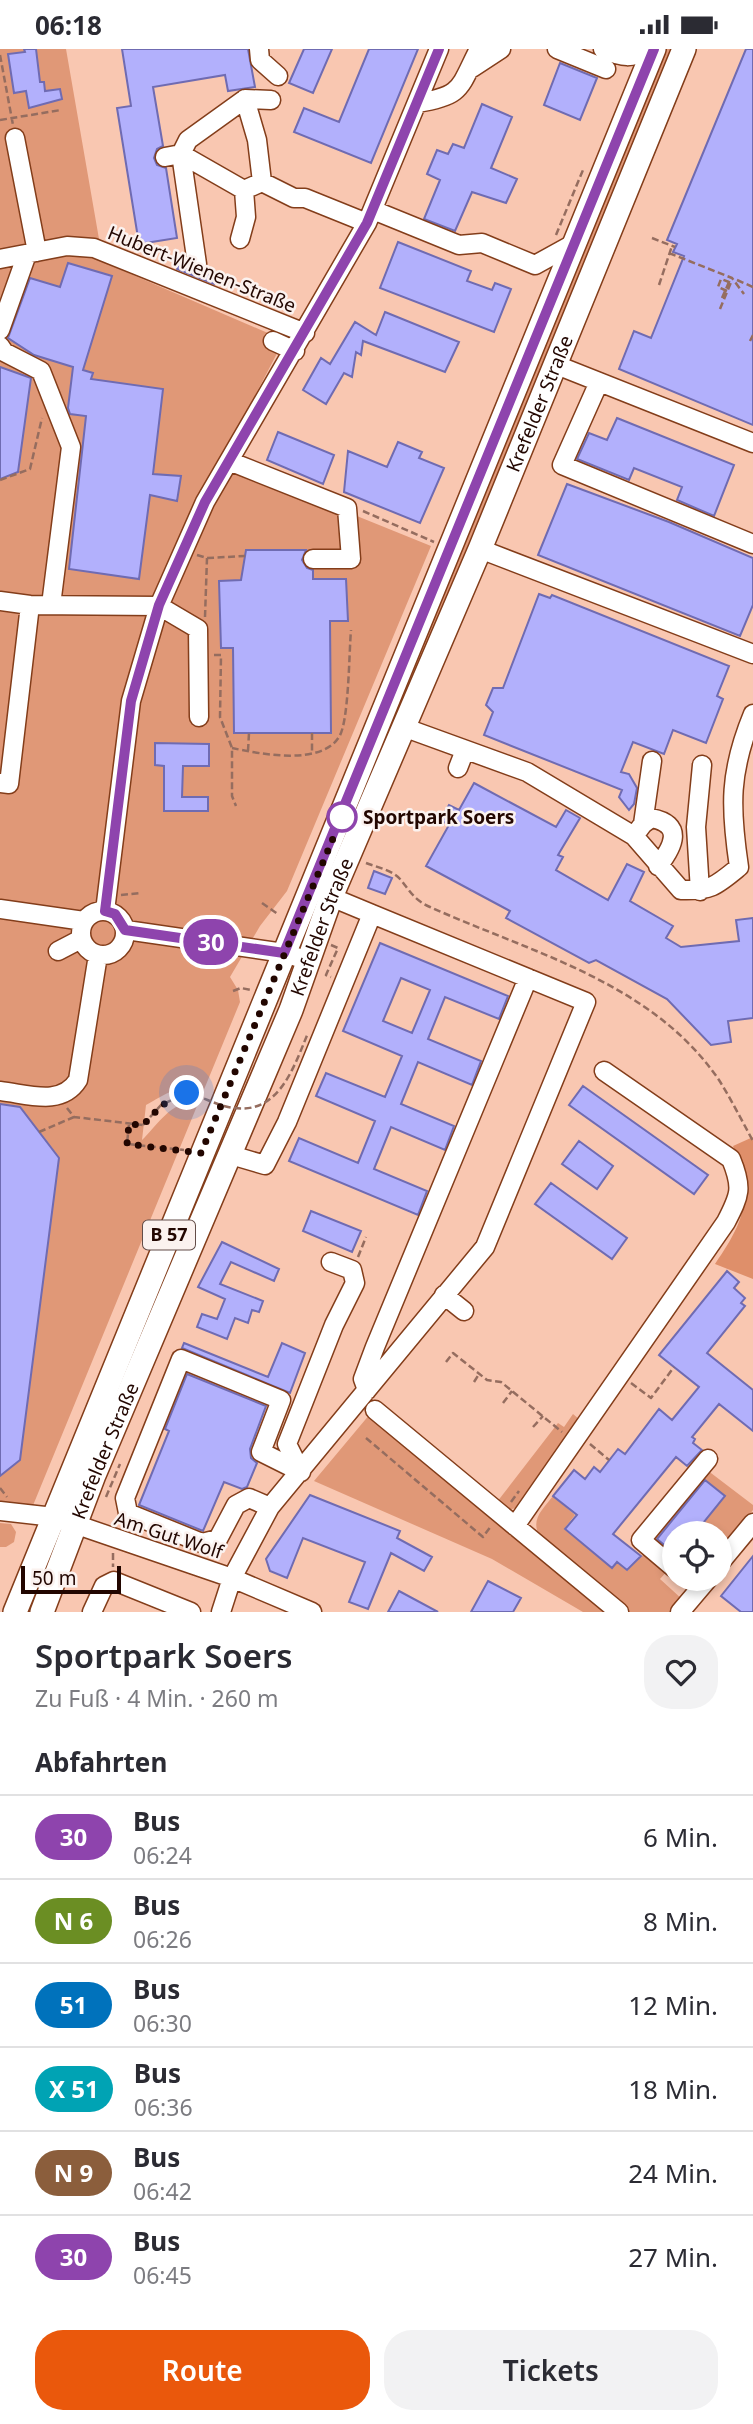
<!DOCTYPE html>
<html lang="de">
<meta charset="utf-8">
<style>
:root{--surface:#fff;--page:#f2f2f3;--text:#2b2b33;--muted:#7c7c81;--line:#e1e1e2;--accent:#ea580c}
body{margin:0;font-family:"Noto Sans",sans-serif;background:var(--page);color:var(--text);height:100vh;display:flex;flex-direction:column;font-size:26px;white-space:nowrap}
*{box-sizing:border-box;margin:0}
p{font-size:23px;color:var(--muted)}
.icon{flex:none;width:38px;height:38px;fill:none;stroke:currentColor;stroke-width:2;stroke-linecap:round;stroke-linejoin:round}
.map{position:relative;height:1563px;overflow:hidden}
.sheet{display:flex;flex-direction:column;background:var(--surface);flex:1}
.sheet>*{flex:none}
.badge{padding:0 14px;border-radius:23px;font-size:24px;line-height:46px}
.fabs{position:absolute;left:662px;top:1472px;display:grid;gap:14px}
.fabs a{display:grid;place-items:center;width:70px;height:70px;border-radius:50%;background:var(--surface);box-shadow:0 4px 10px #0003;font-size:35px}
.scale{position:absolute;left:21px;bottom:18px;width:100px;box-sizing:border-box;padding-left:7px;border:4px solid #220600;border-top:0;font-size:19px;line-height:24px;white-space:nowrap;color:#220600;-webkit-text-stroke:5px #fbf2ef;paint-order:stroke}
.you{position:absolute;width:35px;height:35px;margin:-18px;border:5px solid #fff;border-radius:50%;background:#1a73e8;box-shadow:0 0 0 10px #1a73e833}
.map>.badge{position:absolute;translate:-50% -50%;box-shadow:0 0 0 4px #fff}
h2{padding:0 35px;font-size:26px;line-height:63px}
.round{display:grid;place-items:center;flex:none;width:74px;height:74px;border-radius:28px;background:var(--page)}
.head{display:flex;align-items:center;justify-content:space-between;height:119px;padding:0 35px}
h1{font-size:33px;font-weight:600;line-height:52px}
.action{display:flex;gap:14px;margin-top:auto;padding:14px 35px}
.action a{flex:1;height:80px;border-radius:28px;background:var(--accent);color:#fff;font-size:28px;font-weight:600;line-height:80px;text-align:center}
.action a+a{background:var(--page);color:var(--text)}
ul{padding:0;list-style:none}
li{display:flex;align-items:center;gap:21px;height:84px;padding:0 35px;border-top:2px solid var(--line)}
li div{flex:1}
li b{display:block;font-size:26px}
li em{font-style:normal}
li .badge{min-width:77px;font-weight:700;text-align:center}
.status{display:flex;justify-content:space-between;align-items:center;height:49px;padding:0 35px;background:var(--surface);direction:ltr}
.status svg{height:19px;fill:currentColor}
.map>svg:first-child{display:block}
</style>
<div class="status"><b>06:18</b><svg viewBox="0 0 49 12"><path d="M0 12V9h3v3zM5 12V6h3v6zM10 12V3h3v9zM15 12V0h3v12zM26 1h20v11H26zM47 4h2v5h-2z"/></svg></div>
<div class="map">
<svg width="753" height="1563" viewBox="0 0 753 1563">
<rect width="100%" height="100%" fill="#f9c7b1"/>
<path fill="#e09877" d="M0,0H66L103,213L284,291L221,412L431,497L287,842L260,877L230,928L238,941L240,953L203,1043C182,1032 164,1046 146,1056L142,1091C157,1077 175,1046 197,1057L27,1471L0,1468Z
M664,0H672L312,876L306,874Z
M370,1365L606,1563H583L492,1510L314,1432Z
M573,1365L580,1371L520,1458L508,1461L497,1453L558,1374L564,1378Z
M707,1421L753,1456V1461L719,1504V1484H674V1511L651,1493Z
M553,1447L575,1466L564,1480L612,1519L617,1514L627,1522L646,1503L668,1521L660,1530L683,1551L676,1563H628L540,1488C530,1471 542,1461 553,1447Z
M0,1474L11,1475L16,1483L14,1493L6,1498H0Z"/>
<path fill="#df8f6a" d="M753,1088V1230L715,1215C746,1170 753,1148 733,1097Z"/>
<path fill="#b2b0fc" stroke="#6f6bb2" stroke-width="2" fill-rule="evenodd" d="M24,0H36L40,33H44L45,42L60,40L62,50L29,59L26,42L14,44L8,5L25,3Z
M122,0H248L255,38L228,42L225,26L153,38L163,97L157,100L154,109L157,116L166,119L177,189L139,195L117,59L131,57Z
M304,0H332L313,44L289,34Z
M369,0H418L371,114L294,83L304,59L339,73Z
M746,0H753V376L619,320L634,282L651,289L684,207L673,203L677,195L667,191Z
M560,14L597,29L580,71L544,56Z
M482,55L512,68L491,119L517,130L506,154L472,143L455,182L424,170L440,131L427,125L437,101L448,105L453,95L464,99Z
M398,193L471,222L467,232L492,241L495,234L511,240L494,283L380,239Z
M68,214L112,227L83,321L93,324L91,330L163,340L153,425L181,427L177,452L150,446L139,530L69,520L86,367L70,365L68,359L73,318L34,306L8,289L30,229L60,238Z
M179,214L192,225L204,224L216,229L214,235L177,220Z
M385,263L459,293L445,323L363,292L361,306L356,303L352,328L344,324L326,355L303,341L321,309L330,315L355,273L376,286Z
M0,318L31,329L18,423L0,430Z
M617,369L734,416L714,467L677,451L682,438L634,419L629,431L577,410L589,384L607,391Z
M278,383L334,406L323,435L267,411Z
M398,393L422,403L419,409L444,419L420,474L344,443L348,402L387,418Z
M567,435L669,473L753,509V556L740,587L538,506Z
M246,501H306L302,511L307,519L313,521V530H346L348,572H330L331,684H234L233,599H221L219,532L241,531Z
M539,545L550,549L552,546L729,617L717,647L723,650L706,694L673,681L664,705L633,693L621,723L629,725L637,739L634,755L629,761L619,748L622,741L484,686L493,663L486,656L493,639H503Z
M155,694L209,695V717H183L182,748H208V762H164V717L155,716Z
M474,734L556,778L566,761L580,769L558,806L563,808L556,821L608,851L627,815L644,823L630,852L673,877L666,889L681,898L739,892L736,871L753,869V969L728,972L731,993L711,996L667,950L596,911L589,914L506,869L510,862L426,817L449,776L440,771L449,756L459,761Z
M374,822L392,829L385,845L368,839Z
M380,894L508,947L499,970L445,948L428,990L481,1012L472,1036L418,1013L401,1055L454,1077L445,1101L391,1078L374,1120L427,1142L418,1166L289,1112L299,1089L358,1114L375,1072L316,1047L326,1024L385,1048L402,1007L343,982ZM401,929L430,941L412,984L383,972Z
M583,1037L708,1126L694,1145L569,1056Z
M0,1055L20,1058L59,1109L20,1411L0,1427Z
M579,1092L613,1117L597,1140L562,1115Z
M551,1134L627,1189L612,1210L535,1155Z
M311,1162L361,1182L352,1203L303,1182Z
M222,1193L279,1220L274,1232L231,1213L220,1235L263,1252L259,1263L252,1261L248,1274L235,1269L227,1290L197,1278L202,1265L217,1270L225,1250L198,1238Z
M727,1222L739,1233L734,1239L745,1249L741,1254L745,1257L707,1304L753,1341V1382L719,1355L692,1388L695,1390L693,1394L702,1401L687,1417L676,1408L613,1485L641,1507L627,1521L617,1513L612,1519L565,1480L577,1466L553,1447L574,1421L585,1430L594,1418L600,1423L618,1400L625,1405L659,1360L672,1371L699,1338L659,1306Z
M184,1294L268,1328L282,1294L305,1304L290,1344L182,1299Z
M187,1325L266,1357L250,1400L251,1409L257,1414L247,1438L242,1440L224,1433L203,1482L139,1456L169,1382L165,1380Z
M705,1431L725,1447L695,1484H674V1504L657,1490Z
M310,1446L400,1482L397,1489L432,1508L424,1522L391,1504L368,1560L349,1553L365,1513L303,1489L287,1529L270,1522L266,1510Z
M753,1507V1563H741L721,1547Z
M488,1532L521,1549L513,1563H471Z
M399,1542L438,1563H388Z"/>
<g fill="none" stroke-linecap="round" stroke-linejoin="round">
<g stroke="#833d1a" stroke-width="21">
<path id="minor" d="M259,0L260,11L278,27
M557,0L606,20
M603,0C623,9 631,10 650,0
M472,19L501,0
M245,50L257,91L262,133
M417,54C463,47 459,39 479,0
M15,89L37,203
M165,108L181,105L244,141L262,133L294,149H305L367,174
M373,161L459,196L482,194L535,216L575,194
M240,190L246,168L244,141
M0,210L67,197L94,199L305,284
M197,215L181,105L188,91L245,50L271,51
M0,281L27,205
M273,292L295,302
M0,297L4,303L41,322L71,398L51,556
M554,315L753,394
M599,333L562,416L753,495
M229,412L347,459L351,510H313
M480,500L753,605
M0,552L30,556L159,557L198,580L199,668
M403,678L527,723L634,787L681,841C711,842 716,837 739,818C730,758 729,723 753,665
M458,719L465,701
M0,734L9,735L30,556
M643,775L651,769C684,775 674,797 658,817
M634,787L643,775L652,712
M700,842L696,778L702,716
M0,860L84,872
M81 884a22 22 0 1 1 44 0a22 22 0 1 1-44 0Z
M105,862L131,652L159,557L205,453L367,174L439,0
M126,881L284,904L306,911
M58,902L81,890
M0,1042C28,1045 61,1058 78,1031L98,906
M231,1106L265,1116L287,1073L372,865L331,848
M444,1246L464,1262
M367,1341L363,1330L375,1298L528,929
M375,1361L619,1563
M301,1423L287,1395L334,1276L355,1234L352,1221L331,1213
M270,1458L249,1449L236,1456L218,1490L202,1494L128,1464L125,1449L181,1310L281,1351L261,1403L301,1423
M0,1462L54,1468L232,1529L312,1563
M515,1477L726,1173C740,1146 743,1139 731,1110L604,1022
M719,1515L753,1474
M674,1519L641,1491L708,1410
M92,1563L104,1537L114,1532L191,1563
M221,1563L232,1529L270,1458L485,1198L586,953L372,865
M680,1563L708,1530"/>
</g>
<g stroke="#833d1a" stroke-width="26">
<g id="major">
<path d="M15,1563L654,0"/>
<path id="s1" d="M42,1563L94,1426L291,961L331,848L480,500L684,0"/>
</g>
</g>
<path stroke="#956d5f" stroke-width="2.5" stroke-dasharray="7 3.5" stroke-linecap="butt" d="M0,6L13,76
M0,71L61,61
M556,186L583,121
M652,189L675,198
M669,204L732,229L744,245
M737,231L753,238
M659,236L672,197
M727,242L718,238L721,230L729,233L731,229
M722,249L729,233
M720,260L732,231
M750,292L753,286
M0,431L30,420L42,369
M363,462L434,493
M197,506L207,509L245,507
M205,568L207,509
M214,606H221L220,668L232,699V747L236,757
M312,684V704
M232,699C260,705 321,717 339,688C349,673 349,603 351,581
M248,702L249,684
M366,814C376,818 392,821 400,830C410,842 414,851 430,858C532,904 652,933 719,1031C731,1050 742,1072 753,1092
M121,846L141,844
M262,854L279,866
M331,896L338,899L326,926L331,928
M233,942L241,939L251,941
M67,1059L74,1068L143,1076
M129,1075L127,1095L184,1101
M39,1083L74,1068
M358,1208L366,1188
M446,1313L453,1304L487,1331L501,1333L562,1383
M474,1333L479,1325
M631,1334L651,1349L674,1318
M503,1354L512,1342
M533,1378L543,1367
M366,1389L483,1488L491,1477
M590,1395L609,1411
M0,1439L7,1448
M106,1448L120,1415
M511,1453L519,1442
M113,1504V1518"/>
<use href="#minor" stroke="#fff" stroke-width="18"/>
<use href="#major" stroke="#fff" stroke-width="23"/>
<path stroke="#956d5f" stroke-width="2.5" stroke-dasharray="7 3.5" stroke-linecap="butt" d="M143,1076L161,1056L187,1044C201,1047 214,1055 228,1058C278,1069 293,1020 308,984"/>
</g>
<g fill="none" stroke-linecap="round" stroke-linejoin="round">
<g stroke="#fff" stroke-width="16">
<path id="line" d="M439,0L367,174L205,453L159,556L131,652L105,862L115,865L125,881L284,904L654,0"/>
</g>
<use href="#line" stroke="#8e44ad" stroke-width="10"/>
<path stroke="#220600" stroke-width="7" stroke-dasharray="0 12.6" d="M187,1044L162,1056L143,1076L129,1075L127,1095L201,1104L342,768"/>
</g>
<circle fill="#fff" stroke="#8e44ad" stroke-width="3.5" cx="342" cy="768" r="14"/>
<g text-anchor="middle" stroke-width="5" stroke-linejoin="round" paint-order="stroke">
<rect fill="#fbf2ef" stroke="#634d48" stroke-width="2" x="143" y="1171.5" width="52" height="29" rx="5"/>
<g font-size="18" font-weight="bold" fill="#220600">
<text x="169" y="1192">B 57</text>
</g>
<g font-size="19" fill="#220600" stroke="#fbf2ef">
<text transform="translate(202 220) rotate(22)" y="7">Hubert-Wienen-Straße</text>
<text dy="7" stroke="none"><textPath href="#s1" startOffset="1307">Krefelder Straße</textPath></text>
<text dy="7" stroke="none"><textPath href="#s1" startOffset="740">Krefelder Straße</textPath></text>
<text dy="7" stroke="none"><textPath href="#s1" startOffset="173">Krefelder Straße</textPath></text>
<text transform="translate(169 1486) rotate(18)" y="7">Am Gut Wolf</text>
</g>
<g font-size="19" font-weight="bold" fill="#220600" stroke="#fbf2ef" text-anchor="start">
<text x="363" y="775">Sportpark Soers</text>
</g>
</g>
</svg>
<div class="fabs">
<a><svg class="icon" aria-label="locate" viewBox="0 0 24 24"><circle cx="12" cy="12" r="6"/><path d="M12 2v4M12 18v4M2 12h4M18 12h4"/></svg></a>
</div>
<div class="scale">50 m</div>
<div class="you" style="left:187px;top:1044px"></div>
<b class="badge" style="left:211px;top:893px;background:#8e44ad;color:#fff">30</b>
</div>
<section class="sheet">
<div class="head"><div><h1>Sportpark Soers</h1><p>Zu Fuß · 4 Min. · 260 m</p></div><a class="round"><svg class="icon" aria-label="heart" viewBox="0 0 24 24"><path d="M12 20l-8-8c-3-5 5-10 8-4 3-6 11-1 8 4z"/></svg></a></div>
<h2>Abfahrten</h2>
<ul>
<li><span class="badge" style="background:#8e44ad;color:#fff">30</span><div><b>Bus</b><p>06:24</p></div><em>6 Min.</em></li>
<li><span class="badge" style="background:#6b8e23;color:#fff">N 6</span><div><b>Bus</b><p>06:26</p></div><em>8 Min.</em></li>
<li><span class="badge" style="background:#0072bc;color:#fff">51</span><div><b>Bus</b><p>06:30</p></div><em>12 Min.</em></li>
<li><span class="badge" style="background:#00a3b4;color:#fff">X 51</span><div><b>Bus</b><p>06:36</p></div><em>18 Min.</em></li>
<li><span class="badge" style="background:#8b5e3c;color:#fff">N 9</span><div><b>Bus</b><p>06:42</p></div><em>24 Min.</em></li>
<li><span class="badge" style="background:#8e44ad;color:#fff">30</span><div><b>Bus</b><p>06:45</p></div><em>27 Min.</em></li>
</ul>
<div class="action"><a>Route</a><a>Tickets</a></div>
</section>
